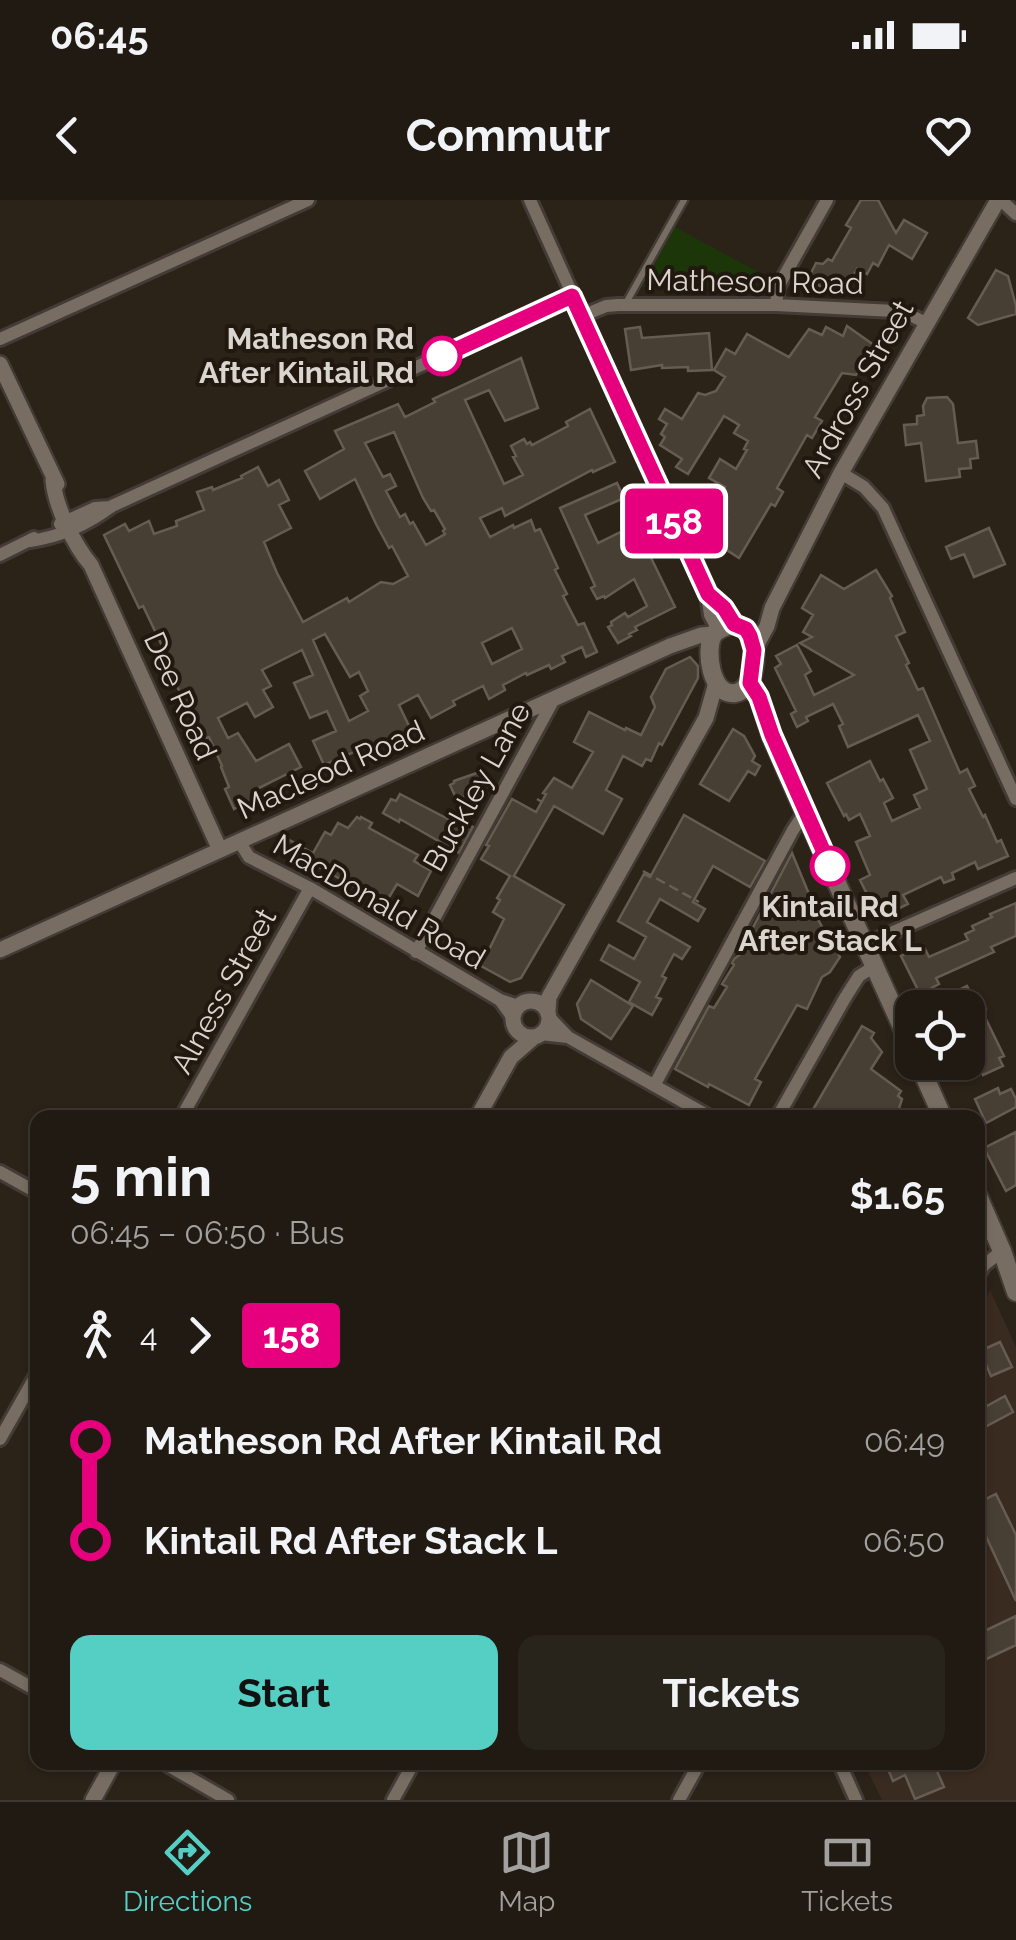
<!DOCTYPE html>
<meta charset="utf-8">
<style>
:root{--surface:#201a12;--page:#28231b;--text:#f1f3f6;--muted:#a2a19f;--line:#3d3832;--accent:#55cec4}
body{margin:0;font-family:Raleway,sans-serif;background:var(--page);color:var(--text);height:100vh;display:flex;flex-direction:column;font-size:38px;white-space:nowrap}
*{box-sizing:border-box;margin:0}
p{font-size:32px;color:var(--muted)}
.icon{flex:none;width:55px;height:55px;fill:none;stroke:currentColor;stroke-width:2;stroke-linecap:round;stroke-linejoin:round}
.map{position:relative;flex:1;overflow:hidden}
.drawer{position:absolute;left:30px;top:910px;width:955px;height:660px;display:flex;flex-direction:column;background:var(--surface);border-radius:20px;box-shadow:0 2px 8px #0004,0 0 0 2px var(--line)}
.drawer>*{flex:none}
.badge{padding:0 20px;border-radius:8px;font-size:35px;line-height:65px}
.fabs{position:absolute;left:895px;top:790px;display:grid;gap:20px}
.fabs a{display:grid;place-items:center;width:90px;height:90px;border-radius:20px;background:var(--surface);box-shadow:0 2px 8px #0004,0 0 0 2px var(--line);font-size:50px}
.map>.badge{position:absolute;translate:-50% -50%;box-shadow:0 0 0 5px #fff}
.legs{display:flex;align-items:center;gap:15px;height:110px;padding:0 40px;font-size:32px}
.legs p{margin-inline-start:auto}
.head{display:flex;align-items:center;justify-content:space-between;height:170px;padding:0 40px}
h1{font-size:55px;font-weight:700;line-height:75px}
.primary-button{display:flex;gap:20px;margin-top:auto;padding:20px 40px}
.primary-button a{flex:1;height:115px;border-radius:20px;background:var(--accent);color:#111;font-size:40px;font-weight:700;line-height:115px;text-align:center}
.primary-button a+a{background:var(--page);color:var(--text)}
ul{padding:0 40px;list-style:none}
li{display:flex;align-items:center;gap:35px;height:100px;font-size:38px}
li i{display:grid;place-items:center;width:15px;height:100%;margin:0 12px;background:currentColor}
li i::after{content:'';width:25px;height:25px;margin:-12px;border:8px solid;border-radius:50%;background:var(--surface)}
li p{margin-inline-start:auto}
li:first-child i{background:linear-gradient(#0000 50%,currentColor 0)}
li:last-child i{background:linear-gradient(currentColor 50%,#0000 0)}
.status{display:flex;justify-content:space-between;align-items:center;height:70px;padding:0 50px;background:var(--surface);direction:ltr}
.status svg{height:28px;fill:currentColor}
header{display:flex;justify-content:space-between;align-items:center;height:130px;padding:0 40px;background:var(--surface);font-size:45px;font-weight:700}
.dock{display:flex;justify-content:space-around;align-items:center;height:140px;border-top:2px solid var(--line);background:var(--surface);font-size:28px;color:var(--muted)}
.dock a{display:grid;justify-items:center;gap:5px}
.dock .active{color:var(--accent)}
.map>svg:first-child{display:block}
</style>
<div class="status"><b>06:45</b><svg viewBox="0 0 49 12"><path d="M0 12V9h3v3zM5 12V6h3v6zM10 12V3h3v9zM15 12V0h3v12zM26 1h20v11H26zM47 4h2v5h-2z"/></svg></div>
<header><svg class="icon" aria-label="back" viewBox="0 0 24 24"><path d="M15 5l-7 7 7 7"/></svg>Commutr<svg class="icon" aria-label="heart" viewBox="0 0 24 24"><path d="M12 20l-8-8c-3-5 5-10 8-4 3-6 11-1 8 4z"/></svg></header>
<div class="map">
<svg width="1016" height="1600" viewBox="0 0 1016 1600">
<rect width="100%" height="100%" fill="#2b2218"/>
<path fill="#3a2b20" d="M990,1090L1016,1147V1600H882L864,1563L978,1562V1114Z"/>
<path fill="#1c3609" d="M675,27L762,74L752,90L642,87Z"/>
<path fill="#483f34" stroke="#665c51" stroke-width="2.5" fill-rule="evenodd" d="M861,0H878L896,33L904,20L927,33L912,59L889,45L878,66L873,63L867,74L857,69L847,88L831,79L825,89L808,79L816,63L823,64L828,59L832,61L851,28L846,25Z
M996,70L1008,76L1016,106V114L978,125L968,118Z
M847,126L874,145L856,175L842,173L815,217L822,221L812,238L807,235L777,288L783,292L775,306L771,304L739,358L722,347L723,338L717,334L727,318L712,309L725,287L709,278L720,259L736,269L747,250L744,249L748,241L734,233L739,225L724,216L688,274L676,267L682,259L660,245L665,237L661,234L667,224L659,219L665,209L682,219L698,193L705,195L716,191L725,177L714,170L726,149L735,154L747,134L789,157L809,129L822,135L826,127L843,136Z
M640,127L642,138L709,133L712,170L688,171V167L662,168V165L631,170L625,129Z
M521,158L538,208L505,221L489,190L465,200L504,284L523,275L513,257L516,256L511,246L524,239L527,244L530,242L532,245L568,226L566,222L590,209L615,262L593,272L592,270L505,316L502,308L480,318L490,337L513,325L514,328L531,320L535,331L540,329L558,368L555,370L567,394L563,396L578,425L584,423L597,452L586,457L582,447L562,456L565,462L551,469L549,465L527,475L526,473L503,485L505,490L489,499L483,486L453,501L455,505L431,518L418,495L399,505L410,528L379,547L377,542L324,565L313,541L336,531L327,511L310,518L294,483L313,475L302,450L262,470L271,486L263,490L273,507L255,517L247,503L218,518L228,538L238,533L256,561L289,544L301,567L253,591L256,597L234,609L225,589L229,587L221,567L222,566L209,537L204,539L189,511L159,449L163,448L143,406L139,408L104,335L125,324L129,331L149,321L154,334L177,326L176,321L204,310L197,292L212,287L213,290L242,278L241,276L258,267L268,286L279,280L289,300L279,305L291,328L264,342L277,373L303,422L347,398L349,402L381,382L393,384L408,376L392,346L389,348L376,324L355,279L320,299L305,271L344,249L335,231L398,204L405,217L435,202L433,199ZM394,232L423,298L431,311L434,310L445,329L443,331L445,334L426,345L413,322L410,324L405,314L400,317L386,291L396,286L390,274L383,277L365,243ZM512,428L522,449L492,464L482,443ZM325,434L350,477L359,472L368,491L360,496L368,511L349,521L313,440Z
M947,197L953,204L958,243L976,241L978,258L970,259L971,268L959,269L960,277L926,281L921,243L906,245L904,225L917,224V216L924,215L923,206L927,198Z
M617,283L624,298L585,315L591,328L598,343L635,325L675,407L635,427L637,430L629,434L631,436L618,443L608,427L612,425L611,422L625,413L628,417L647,406L634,379L605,398L604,396L597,399L591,388L595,386L591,377L560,308Z
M989,328L1005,364L974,377L964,354L951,359L946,347Z
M876,370L892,396L890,398L905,432L896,436L909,463L906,465L918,490L923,488L960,573L967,569L975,586L969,589L983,617L985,615L997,642L1001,640L1008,656L978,669L975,662L952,673L954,679L944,683L941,677L903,695L908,704L879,718L860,680L870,675L856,642L870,636L860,614L849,620L846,614L844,616L827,583L870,561L880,581L883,579L893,598L884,603L892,621L920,608L914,595L927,589L910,550L930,541L918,515L848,547L839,526L843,524L833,504L806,517L808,521L797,527L791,514L796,511L775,468L781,464L776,456L797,445L811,471L805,475L814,495L854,475L800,443L812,437L803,432L813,415L802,408L821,375L844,389Z
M690,457L698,466V478L662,545L659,543L651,561L646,559L642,566L623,556L606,590L622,599L603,634L554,606L514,676L564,705L521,778L510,782L481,766L504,719L493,712L500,700L497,698L510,676L481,659L489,646L486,645L512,599L536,612L546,594L543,593L554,578L572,588L593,552L574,542L589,512L625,530L626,528L641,535L655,507L651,497L666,469Z
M733,529L744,536L755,556L752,561L760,566L755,575L748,571L729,601L700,584Z
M482,571L488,586L457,600L450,585L454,583V581Z
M400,594L452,621L454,616L473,627L459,653L454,650L453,653L439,645L440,642L400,619L399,622L383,613L391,599L396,601Z
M684,615L765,661L750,687L713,666L693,702L705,709L698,721L660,699L647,722L690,747L682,759L674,754L662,776L666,778L656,797L661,799L652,815L629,802L640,782L601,760L609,745L634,759L646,737L618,721L644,674L650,677Z
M357,617L360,619L361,617L372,623L369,628L418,655L414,661L431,671L418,696L397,684L385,704L278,644L282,636L313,653L325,632L331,635L338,623L348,628Z
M792,653L814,706L811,708L840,757L830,772L822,777L807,809L797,805L755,879L761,882L749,905L709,884L708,887L675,869L709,806L714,808L727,787L722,784L734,765L732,763L734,759L756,742L750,733Z
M1016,703V736L991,747L994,752L936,778L939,784L920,794L901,756L923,745L929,757L968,740L965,734L974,730L972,726L992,717L990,714Z
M591,780L633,806L611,839L581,819L577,804Z
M967,786L974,801L980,798L986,809L982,811L1004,856L999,858L1003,866L983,875L968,844V808H950L944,797Z
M862,826L874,833L871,838L882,852L871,869L901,891L898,896L902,899L896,918H808Z
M998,888L1000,894L1011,889L1016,899V907L986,923L975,899Z
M1016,932V985L1006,991L984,948Z
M1000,1142L1012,1167L991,1176L980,1151Z
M1005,1196L1013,1212L983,1228L978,1218V1211Z
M996,1294L1016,1335V1401L983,1330L978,1333V1303Z
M1016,1416V1445L978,1463V1434Z
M885,1562H933L944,1587L915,1599L905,1575L893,1581Z"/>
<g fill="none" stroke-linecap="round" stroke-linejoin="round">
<g stroke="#433b35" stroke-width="11">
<path id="service" d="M626,103L684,0"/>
</g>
<g stroke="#433b35" stroke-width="18">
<path id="minor" d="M530,0L707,394L710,415L718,430
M1001,0L1016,14
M776,105L778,87L827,0
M582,116L606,106L618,105H776L894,111L908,114L926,123
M0,139L308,0
M841,273L864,287L883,308L1016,599
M60,324L95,308L111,307
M30,341C59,337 88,324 112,306L572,96
M0,355L34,338
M707,394L724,408L734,424
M239,641L249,657L310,688L500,800L518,806
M866,744L1016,678
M416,752L554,499
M500,800L513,818
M549,817L568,837L712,918
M541,834L568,837
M655,884L793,630L805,612
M181,918L310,688
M777,918L845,798L859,776L875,766
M0,972L38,993
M978,1075L984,1065L1002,1051
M0,1239L38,1172
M0,1470L38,1491
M162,1562L228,1600
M839,1562L856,1600
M393,1600L414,1562
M679,1600L700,1562"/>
</g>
<g stroke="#433b35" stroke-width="20">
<path id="tertiary" d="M0,164L57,284
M53,280C55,306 74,345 91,365L220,650
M754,450L767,426L772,408L841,273L998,0
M0,750L670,446L701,435L714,434
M513 819a18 18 0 1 1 36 0a18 18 0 1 1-36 0Z
M548,811L549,797L706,518L716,483
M477,918L511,857L534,837
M93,1600L114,1562"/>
</g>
<g stroke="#433b35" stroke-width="22">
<path id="secondary" d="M734,424C739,426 744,428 748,432C760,445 756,490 735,493C710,496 705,449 713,435C718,428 727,426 734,424Z
M750,483L759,497L771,535L797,595L912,849
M918,862L943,918
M978,996L1002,1051L1016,1092"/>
</g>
<path stroke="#675f56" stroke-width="2.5" stroke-dasharray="10 5" stroke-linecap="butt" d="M537,599L542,602
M643,671L699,702"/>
<use href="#service" stroke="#786d62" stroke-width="6"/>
<use href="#minor" stroke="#786d62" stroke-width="12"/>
<use href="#tertiary" stroke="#786d62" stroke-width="15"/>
<use href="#secondary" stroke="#786d62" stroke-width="18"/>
</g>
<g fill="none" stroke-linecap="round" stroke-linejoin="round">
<g stroke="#fff" stroke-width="22">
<path id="line-1" d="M442,156L572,96L708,394L724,408L734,424L746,429L750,436L754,450L750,483L759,497L772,535L830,666"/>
</g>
<use href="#line-1" stroke="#e6007e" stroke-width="15"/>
</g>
<g fill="#fff" stroke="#e6007e" stroke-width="5">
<circle cx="442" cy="156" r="18"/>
<circle cx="830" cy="666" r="18"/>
</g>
<g text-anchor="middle" stroke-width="8" stroke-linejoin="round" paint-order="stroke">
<g font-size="30" fill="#dbd5cf" stroke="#21190f">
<text transform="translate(755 82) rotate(1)" y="10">Matheson Road</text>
<text transform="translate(858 189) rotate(-61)" y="10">Ardross Street</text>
<text transform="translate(180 496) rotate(66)" y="10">Dee Road</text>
<text transform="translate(331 570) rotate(-24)" y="10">Macleod Road</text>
<text transform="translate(477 587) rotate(-61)" y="10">Buckley Lane</text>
<text transform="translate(379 702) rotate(30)" y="10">MacDonald Road</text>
<text transform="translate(224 791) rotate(-61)" y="10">Alness Street</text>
</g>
<g font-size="30" font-weight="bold" fill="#dbd5cf" stroke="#21190f" text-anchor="end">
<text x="414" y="149">Matheson Rd<tspan x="414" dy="34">After Kintail Rd</tspan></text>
<text x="830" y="717" text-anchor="middle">Kintail Rd<tspan x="830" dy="34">After Stack L</tspan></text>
</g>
</g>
</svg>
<div class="fabs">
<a><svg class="icon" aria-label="locate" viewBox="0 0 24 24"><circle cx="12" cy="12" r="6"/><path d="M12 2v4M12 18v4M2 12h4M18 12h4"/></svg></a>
</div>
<b class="badge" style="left:674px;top:321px;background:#e6007e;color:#fff">158</b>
<section class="drawer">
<div class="head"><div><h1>5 min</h1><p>06:45 – 06:50 · Bus</p></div><b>$1.65</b></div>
<div class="legs"><svg class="icon" aria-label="walk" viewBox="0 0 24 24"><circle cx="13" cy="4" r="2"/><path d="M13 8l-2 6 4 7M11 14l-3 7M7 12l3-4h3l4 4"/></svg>4<svg class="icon" aria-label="forward" viewBox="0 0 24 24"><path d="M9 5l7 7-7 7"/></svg><b class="badge" style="background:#e6007e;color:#fff">158</b></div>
<ul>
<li><i style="color:#e6007e"></i><b>Matheson Rd After Kintail Rd</b><p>06:49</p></li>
<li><i style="color:#e6007e"></i><b>Kintail Rd After Stack L</b><p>06:50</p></li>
</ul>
<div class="primary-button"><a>Start</a><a>Tickets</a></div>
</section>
</div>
<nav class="dock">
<a class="active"><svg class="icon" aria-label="directions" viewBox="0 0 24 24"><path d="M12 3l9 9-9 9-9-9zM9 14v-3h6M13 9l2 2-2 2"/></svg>Directions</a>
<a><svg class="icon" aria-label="map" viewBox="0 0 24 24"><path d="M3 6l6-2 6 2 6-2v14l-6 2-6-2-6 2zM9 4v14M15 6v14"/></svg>Map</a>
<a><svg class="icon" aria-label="tickets" viewBox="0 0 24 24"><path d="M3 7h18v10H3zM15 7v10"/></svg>Tickets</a>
</nav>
